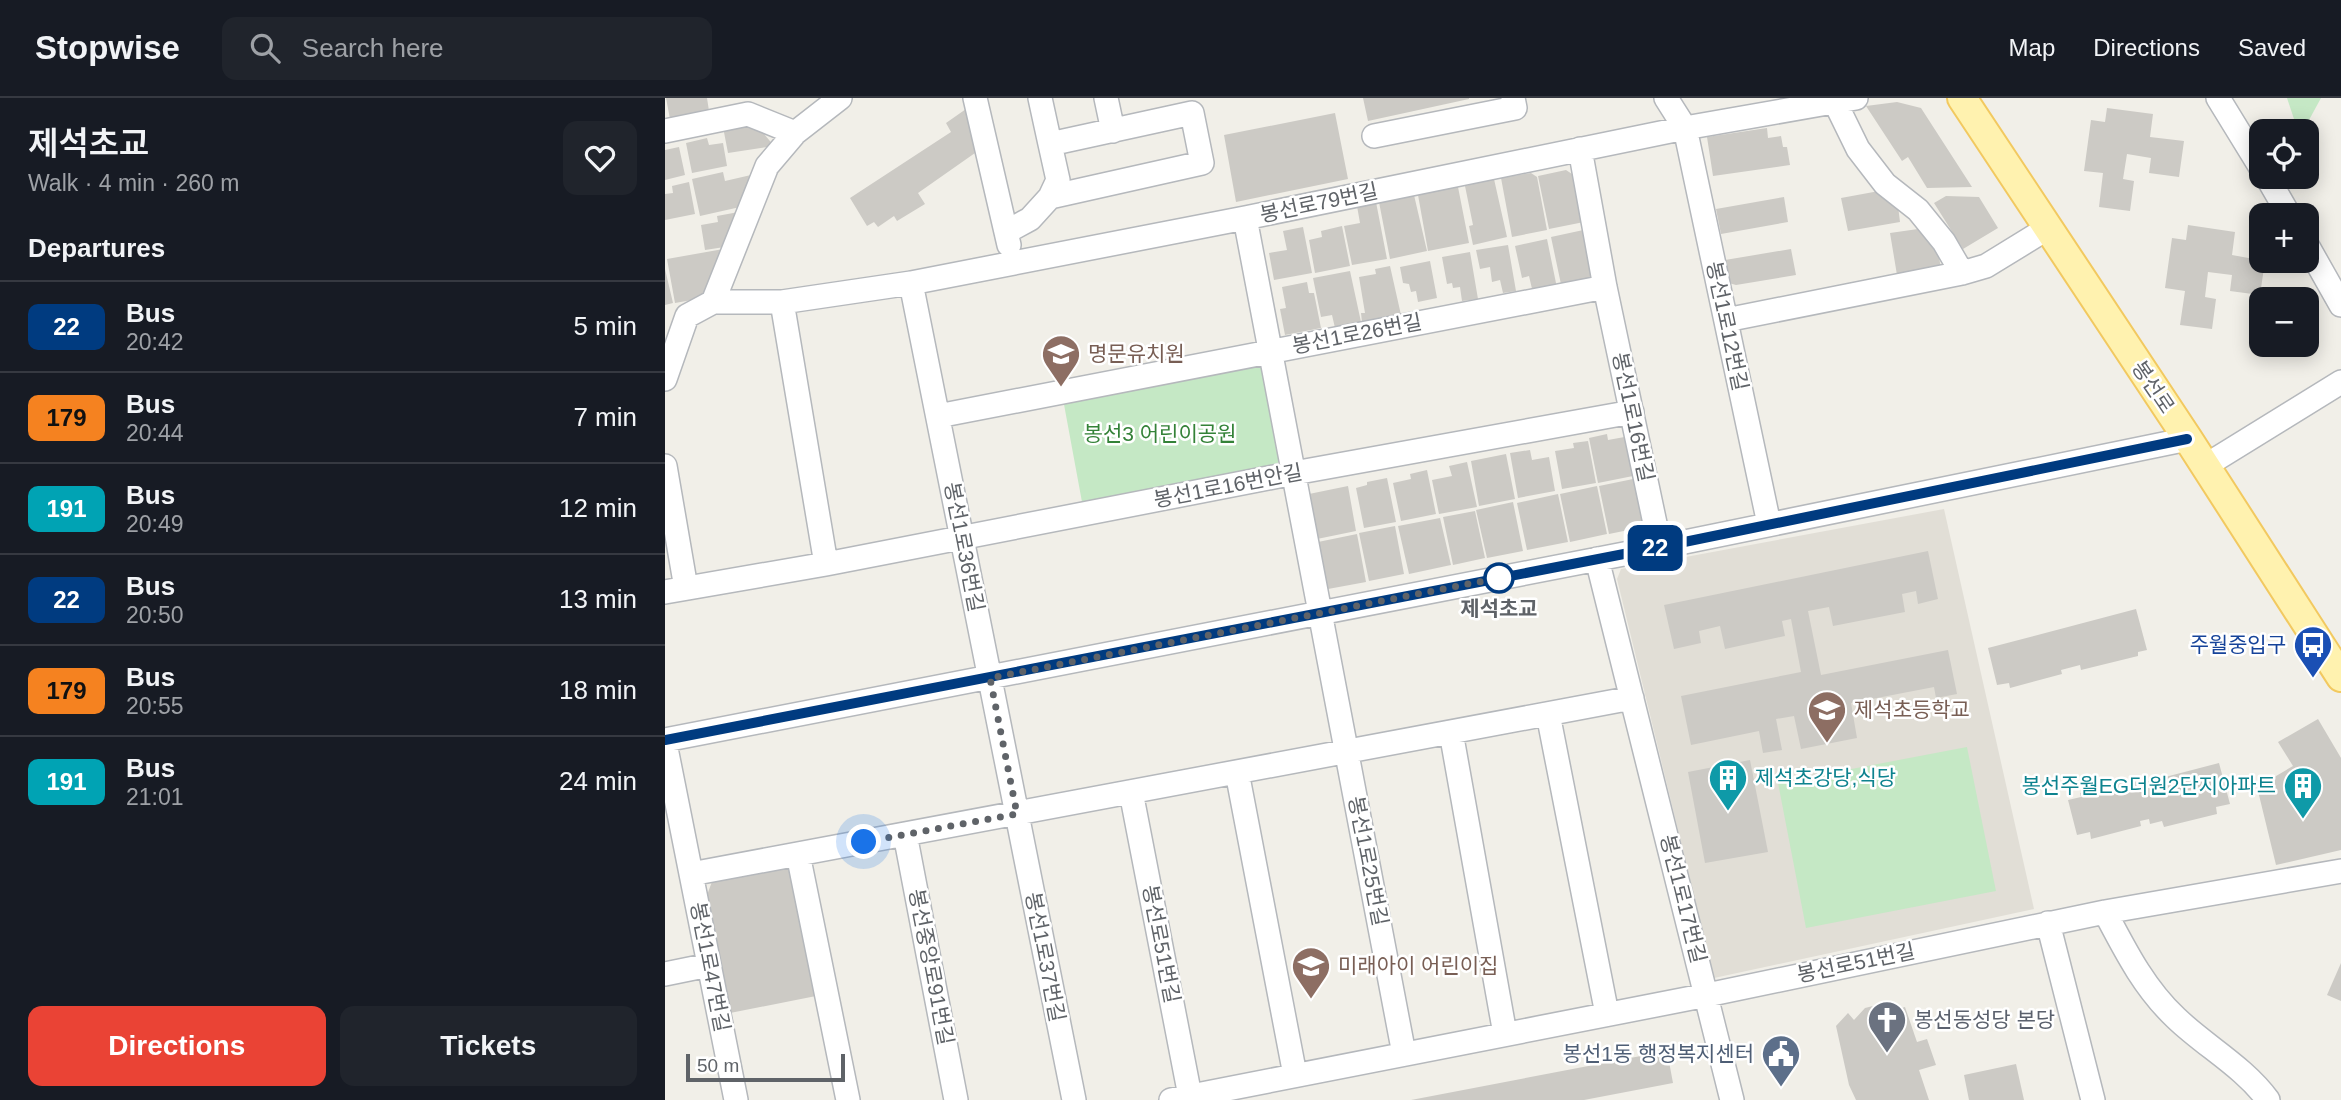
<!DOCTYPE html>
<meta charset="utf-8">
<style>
:root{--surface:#171b24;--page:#20242c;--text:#f1f3f6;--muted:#9ea1a6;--line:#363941;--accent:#ea4335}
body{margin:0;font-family:Arial,"Noto Sans KR",sans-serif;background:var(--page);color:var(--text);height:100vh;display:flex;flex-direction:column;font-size:26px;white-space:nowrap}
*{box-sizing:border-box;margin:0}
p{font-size:23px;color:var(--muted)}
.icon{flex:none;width:38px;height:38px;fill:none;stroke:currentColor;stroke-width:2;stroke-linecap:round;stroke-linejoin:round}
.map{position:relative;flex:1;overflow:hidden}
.drawer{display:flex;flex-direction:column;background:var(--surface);width:665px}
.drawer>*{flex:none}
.badge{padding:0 14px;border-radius:10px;font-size:24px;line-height:46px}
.controls{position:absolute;left:1584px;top:21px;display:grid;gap:14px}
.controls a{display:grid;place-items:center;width:70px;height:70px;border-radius:14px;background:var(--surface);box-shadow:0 4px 18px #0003;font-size:35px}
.scale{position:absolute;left:21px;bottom:18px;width:159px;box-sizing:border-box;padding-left:7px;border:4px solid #5f6368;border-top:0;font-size:19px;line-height:24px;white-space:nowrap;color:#5f6368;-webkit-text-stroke:5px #fff;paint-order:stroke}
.you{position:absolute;width:35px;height:35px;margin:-18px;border:5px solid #fff;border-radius:50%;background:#1a73e8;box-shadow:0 0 0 10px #1a73e833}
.map>.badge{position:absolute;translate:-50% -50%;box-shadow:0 0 0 4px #fff}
h2{padding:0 28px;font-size:26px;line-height:63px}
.round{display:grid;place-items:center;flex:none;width:74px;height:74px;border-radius:14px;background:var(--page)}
.summary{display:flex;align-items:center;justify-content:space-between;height:119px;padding:0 28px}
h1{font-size:33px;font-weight:600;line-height:52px}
.cta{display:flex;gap:14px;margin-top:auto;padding:14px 28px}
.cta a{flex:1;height:80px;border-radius:14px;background:var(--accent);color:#fff;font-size:28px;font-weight:600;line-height:80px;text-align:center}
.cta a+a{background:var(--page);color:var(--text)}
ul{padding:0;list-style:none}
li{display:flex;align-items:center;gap:21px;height:91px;padding:0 28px;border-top:2px solid var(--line)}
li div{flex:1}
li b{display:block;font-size:26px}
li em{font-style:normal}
li .badge{min-width:77px;font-weight:700;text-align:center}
header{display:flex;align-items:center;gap:42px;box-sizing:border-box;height:98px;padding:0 35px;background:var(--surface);border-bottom:2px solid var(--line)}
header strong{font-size:33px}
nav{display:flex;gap:38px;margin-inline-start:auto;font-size:24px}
.search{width:490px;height:63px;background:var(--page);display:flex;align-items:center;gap:18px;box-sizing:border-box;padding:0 24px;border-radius:14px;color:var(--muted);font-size:26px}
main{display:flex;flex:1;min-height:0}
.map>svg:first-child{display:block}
</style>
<header>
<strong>Stopwise</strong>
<div class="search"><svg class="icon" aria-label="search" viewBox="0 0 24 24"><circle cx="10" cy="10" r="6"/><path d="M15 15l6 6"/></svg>Search here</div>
<nav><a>Map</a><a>Directions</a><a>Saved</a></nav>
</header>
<main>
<section class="drawer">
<div class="summary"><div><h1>제석초교</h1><p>Walk · 4 min · 260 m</p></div><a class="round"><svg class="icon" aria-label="heart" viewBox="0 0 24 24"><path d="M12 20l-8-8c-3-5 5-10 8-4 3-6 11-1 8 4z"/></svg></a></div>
<h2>Departures</h2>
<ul>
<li><span class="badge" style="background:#003b80;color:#fff">22</span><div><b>Bus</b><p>20:42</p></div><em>5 min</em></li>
<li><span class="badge" style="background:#f58220;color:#111">179</span><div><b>Bus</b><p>20:44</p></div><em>7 min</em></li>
<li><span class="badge" style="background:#00a3b4;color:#fff">191</span><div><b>Bus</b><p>20:49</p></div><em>12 min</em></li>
<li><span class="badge" style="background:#003b80;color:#fff">22</span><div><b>Bus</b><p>20:50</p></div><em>13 min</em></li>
<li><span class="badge" style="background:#f58220;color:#111">179</span><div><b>Bus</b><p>20:55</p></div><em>18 min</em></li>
<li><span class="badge" style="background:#00a3b4;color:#fff">191</span><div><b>Bus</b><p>21:01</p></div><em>24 min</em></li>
</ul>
<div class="cta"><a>Directions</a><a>Tickets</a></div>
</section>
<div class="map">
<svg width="1676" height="1002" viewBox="0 0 1676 1002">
<rect width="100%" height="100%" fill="#f1efe8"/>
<path fill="#e1ded6" d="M1279,411L1369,811L1049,880L952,481L956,471Z"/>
<path fill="#c5e8c5" d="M1622,0H1656L1638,33H1633Z
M600,263L618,358L611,367L417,404L398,301Z
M1302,649L1331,793L1141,830L1113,685Z"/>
<path fill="#cccac5" d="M1,0H42L44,13L5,21Z
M698,0H804V1L703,23Z
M1232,4L1256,10L1307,89L1262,90L1243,59L1237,63L1201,8Z
M1442,10L1488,16L1485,39L1519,43L1514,79L1484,75L1486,60L1462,56L1458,81L1469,83L1465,113L1434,109L1438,75L1419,73L1426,22L1440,24Z
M301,11L310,55L253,95L260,106L232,123L229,118L213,129L209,124L202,128L185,100L286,34L281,25Z
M670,15L683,81L571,104L559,37Z
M90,25L109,48L63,55L58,29Z
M1102,30L1103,40L1116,38L1118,49H1122L1125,67L1048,78L1042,39Z
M42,40L44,47L58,45L62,68L27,75L21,45Z
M14,49L20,77L0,82V52Z
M901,72L916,82L924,123L884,131L873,78Z
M58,74L60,83L86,77L90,96L84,107L35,118L27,81Z
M866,75L872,79L882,132L847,139L836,80Z
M829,81L842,139L808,147L804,128L808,127L800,88Z
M24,84L30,116L0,122V96L8,95L7,88Z
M793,89L804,145L763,153L753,97Z
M1214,93L1233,108L1235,124L1183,133L1176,100Z
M749,97L762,153L725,161L714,104Z
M1281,98L1314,99L1333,130L1298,151L1269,105Z
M1119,99L1123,124L1056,136L1051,111Z
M711,104L722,161L687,167L679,128L695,125L692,108Z
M79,113L66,148L40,152L36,127L53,124L52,118Z
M1523,127L1570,134L1567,157L1600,163L1595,197L1565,193L1567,177L1543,174L1540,199L1551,201L1547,231L1515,227L1520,193L1500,190L1507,140L1521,142Z
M677,128L685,168L650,175L644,142L657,139L656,133Z
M638,129L647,175L609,182L604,155L622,152L618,133Z
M923,131L932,170L923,185L897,191L886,139Z
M1253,131L1273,154L1276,170L1232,177L1225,135Z
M882,141L892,190L868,195L864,178L857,180L850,148Z
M843,147L851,193L838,195L835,182L827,184L825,169L815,171L811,152Z
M64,150L44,199L10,205L2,161Z
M1126,151L1131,177L1071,187L1064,185L1060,162Z
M805,154L813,201L797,203L795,189L788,190L787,185L782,186L777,159Z
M765,163L772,200L753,204L751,193L746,194L744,186L738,185L735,169Z
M725,168L736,217L697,224L696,215H700L694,179L711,176L710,171Z
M0,171L8,205L0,207Z
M685,173L696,224L670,230L667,217L656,219L648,180Z
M642,184L644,195H649L656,230L620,237L615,211L621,210L617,189Z
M942,336L943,342L965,338L973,377L933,385L924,340Z
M923,343L931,385L897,391L890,353L909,350L908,345Z
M865,352L867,362L884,359L890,393L853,400L845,355Z
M841,356L850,401L814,408L806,363Z
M802,364L812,409L774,416L767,382L787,378L784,368Z
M762,372L771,416L736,423L728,385L746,381L745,376Z
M722,380L731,424L699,430L691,390L702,387V384Z
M973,380L983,428L944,436L934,388Z
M683,388L691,433L652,441L644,396Z
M932,388L942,436L905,444L895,396Z
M893,396L903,444L862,452L852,405Z
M848,404L858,453L822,460L811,412Z
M810,413L820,460L788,467L778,419Z
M775,420L786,467L744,476L733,428Z
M730,428L739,476L704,483L694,435Z
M692,436L701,484L663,491L653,444Z
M1263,453L1273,501L1253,506L1251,493L1237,496L1240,514L1168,528L1164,509L1143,513L1156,577L1283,552L1292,596L1271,600L1269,589L1186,605L1192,640L1136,651L1129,618L1111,621L1117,652L1098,655L1094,633L1026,647L1016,598L1136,574L1126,521L1117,523L1120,538L1060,551L1055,528L1034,533L1036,545L1009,551L999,507Z
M1471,511L1482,552L1473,554V558L1416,572L1415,567L1396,572L1397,576L1345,590L1344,585L1332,587L1323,550Z
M1653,621L1676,660V752L1611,767L1593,693L1594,688L1628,668L1613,644Z
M1085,662L1103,754L1040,765L1023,674Z
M1554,665L1565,706L1551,709L1552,716L1499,729L1497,723L1485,726L1484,721L1475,723L1476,728L1426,741L1425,734L1412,737L1403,702L1416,699L1415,695L1480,679L1481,684Z
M118,766L127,777L151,898L65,915L42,797L48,781Z
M1676,865V903L1662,897Z
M1220,905L1227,913L1240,909L1252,944L1262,941L1271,967L1254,972L1264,1002H1191L1184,987L1171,928L1183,915L1189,922L1200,910Z
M1002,953L1008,985L919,1002H746Z
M1351,966L1359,1002H1304L1299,977Z"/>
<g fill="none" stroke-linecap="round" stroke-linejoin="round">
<g stroke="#b5b8bc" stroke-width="26">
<path id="minor" d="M310,0L344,147
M441,0L448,33
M1001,0L1020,30L1104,426
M1553,0L1596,70
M1170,4L1193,51L1220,86L1253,112L1279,144L1297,175
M0,33L83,16L130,35
M709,38L850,10L848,0
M385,46L393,82L385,99
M915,51L940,189L995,449
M1602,79L1624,117
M580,120L739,956
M341,134L365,121L385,99L537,65L527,15L385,46L375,0
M1642,147L1676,207
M246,185L409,1002
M48,204L102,68L130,35L175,0
M117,204L161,466
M1061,222L1297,175L1321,168L1383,130
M0,281L22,218L48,204H117L246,185L580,120L1020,30L1191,0
M273,318L940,189
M0,368L21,490
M1540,368L1676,284
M932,461L1067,1002
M0,494L161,466L629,375L967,314
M883,616L942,916
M786,634L840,936
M0,642L995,449L1523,341
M0,645L71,1002
M572,674L630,977
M466,694L525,998
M240,736L291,1002
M133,756L183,1002
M26,776L967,600
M1440,814C1460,852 1479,890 1511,920C1540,948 1579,969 1603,1002
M1383,825L1428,1002
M0,876L44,867
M506,1002L1042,897L1440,814L1676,773"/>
</g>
<g stroke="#f2c960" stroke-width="32">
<path id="major" d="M1297,0L1523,341L1676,579"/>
</g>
<use href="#minor" stroke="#fff" stroke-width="23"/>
<use href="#major" stroke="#fff2af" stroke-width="28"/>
</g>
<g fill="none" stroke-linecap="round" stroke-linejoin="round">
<g stroke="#fff" stroke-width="16">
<path id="line" d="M0,642L995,449L1522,341"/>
</g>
<use href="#line" stroke="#003b80" stroke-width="10"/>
<path stroke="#5f6368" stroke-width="7" stroke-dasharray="0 12.6" d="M199,744L352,716L325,580L834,480"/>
</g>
<defs>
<g id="school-pin" transform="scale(2.0125)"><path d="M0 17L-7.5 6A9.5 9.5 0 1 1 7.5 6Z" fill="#8d6e63" stroke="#fff"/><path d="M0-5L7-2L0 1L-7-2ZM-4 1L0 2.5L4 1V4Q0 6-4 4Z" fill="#fff"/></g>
<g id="bus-pin" transform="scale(2.0125)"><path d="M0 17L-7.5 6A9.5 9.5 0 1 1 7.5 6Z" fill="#1a4fb4" stroke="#fff"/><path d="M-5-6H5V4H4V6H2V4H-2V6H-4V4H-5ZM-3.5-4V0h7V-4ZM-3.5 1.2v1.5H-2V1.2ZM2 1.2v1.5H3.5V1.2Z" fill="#fff"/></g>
<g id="building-pin" transform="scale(2.0125)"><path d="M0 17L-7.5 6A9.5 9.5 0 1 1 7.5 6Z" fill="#0f9aa8" stroke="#fff"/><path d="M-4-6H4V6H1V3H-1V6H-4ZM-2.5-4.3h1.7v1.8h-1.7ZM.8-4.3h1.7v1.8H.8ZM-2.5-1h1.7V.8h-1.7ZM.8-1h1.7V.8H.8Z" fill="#fff"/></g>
<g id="church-pin" transform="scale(2.0125)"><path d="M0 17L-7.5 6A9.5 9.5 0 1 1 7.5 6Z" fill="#6b7280" stroke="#fff"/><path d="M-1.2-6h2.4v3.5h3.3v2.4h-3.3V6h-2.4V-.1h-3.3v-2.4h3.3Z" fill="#fff"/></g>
<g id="civic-pin" transform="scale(2.0125)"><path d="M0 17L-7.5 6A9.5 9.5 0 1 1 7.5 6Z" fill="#5c6f8a" stroke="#fff"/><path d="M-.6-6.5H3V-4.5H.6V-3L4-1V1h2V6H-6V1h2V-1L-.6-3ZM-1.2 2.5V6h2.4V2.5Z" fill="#fff"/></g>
</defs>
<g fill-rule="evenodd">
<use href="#school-pin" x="396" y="256"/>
<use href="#bus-pin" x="1648" y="547"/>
<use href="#school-pin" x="1162" y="612"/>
<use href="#building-pin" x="1063" y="680"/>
<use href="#building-pin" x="1638" y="688"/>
<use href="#school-pin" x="646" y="868"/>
<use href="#church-pin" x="1222" y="922"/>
<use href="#civic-pin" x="1116" y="956"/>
</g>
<circle fill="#fff" stroke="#003b80" stroke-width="3.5" cx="834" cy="480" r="14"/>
<g text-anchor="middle" stroke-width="5" stroke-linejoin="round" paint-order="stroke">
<g font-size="21" fill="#5f6368" stroke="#fff">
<text transform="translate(654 105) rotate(-12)" y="7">봉선로79번길</text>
<text transform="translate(1062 228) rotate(78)" y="7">봉선1로12번길</text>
<text transform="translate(692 236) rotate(-11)" y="7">봉선1로26번길</text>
<text transform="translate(1488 289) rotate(56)" y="7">봉선로</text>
<text transform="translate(968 319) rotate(78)" y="7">봉선1로16번길</text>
<text transform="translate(563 388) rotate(-11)" y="7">봉선1로16번안길</text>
<text transform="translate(299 449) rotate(79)" y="7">봉선1로36번길</text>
<text transform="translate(703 763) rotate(79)" y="7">봉선1로25번길</text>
<text transform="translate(1018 801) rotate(76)" y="7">봉선1로17번길</text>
<text transform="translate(496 846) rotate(79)" y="7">봉선로51번길</text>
<text transform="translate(380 859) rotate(79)" y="7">봉선1로37번길</text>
<text transform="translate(1191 865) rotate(-12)" y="7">봉선로51번길</text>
<text transform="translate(45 869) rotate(79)" y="7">봉선1로47번길</text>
<text transform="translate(266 869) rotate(79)" y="7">봉선중앙로91번길</text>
</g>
<g font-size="21" fill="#785e54" stroke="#fff" text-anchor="start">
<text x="423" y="263">명문유치원</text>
<text x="1189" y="619">제석초등학교</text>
<text x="673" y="875">미래아이 어린이집</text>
</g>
<g font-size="21" fill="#348238" stroke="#fff">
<text x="495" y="343">봉선3 어린이공원</text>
</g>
<g font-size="21" font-weight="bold" fill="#5f6368" stroke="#fff">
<text x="834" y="518">제석초교</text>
</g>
<g font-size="21" fill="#164399" stroke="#fff" text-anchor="end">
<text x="1621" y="554">주월중입구</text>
</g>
<g font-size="21" fill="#0d838f" stroke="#fff" text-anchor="start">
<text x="1090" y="687">제석초강당,식당</text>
<text x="1611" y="695" text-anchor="end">봉선주월EG더원2단지아파트</text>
</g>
<g font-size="21" fill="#5b616d" stroke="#fff" text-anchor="start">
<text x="1249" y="929">봉선동성당 본당</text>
</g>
<g font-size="21" fill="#4e5e75" stroke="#fff" text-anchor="end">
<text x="1089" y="963">봉선1동 행정복지센터</text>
</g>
</g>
</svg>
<div class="controls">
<a><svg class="icon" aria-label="locate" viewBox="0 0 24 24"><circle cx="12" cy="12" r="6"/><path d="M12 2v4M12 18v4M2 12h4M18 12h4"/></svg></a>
<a>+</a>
<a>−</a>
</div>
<div class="scale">50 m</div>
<div class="you" style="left:199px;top:744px"></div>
<b class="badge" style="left:990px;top:450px;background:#003b80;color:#fff">22</b>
</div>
</main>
